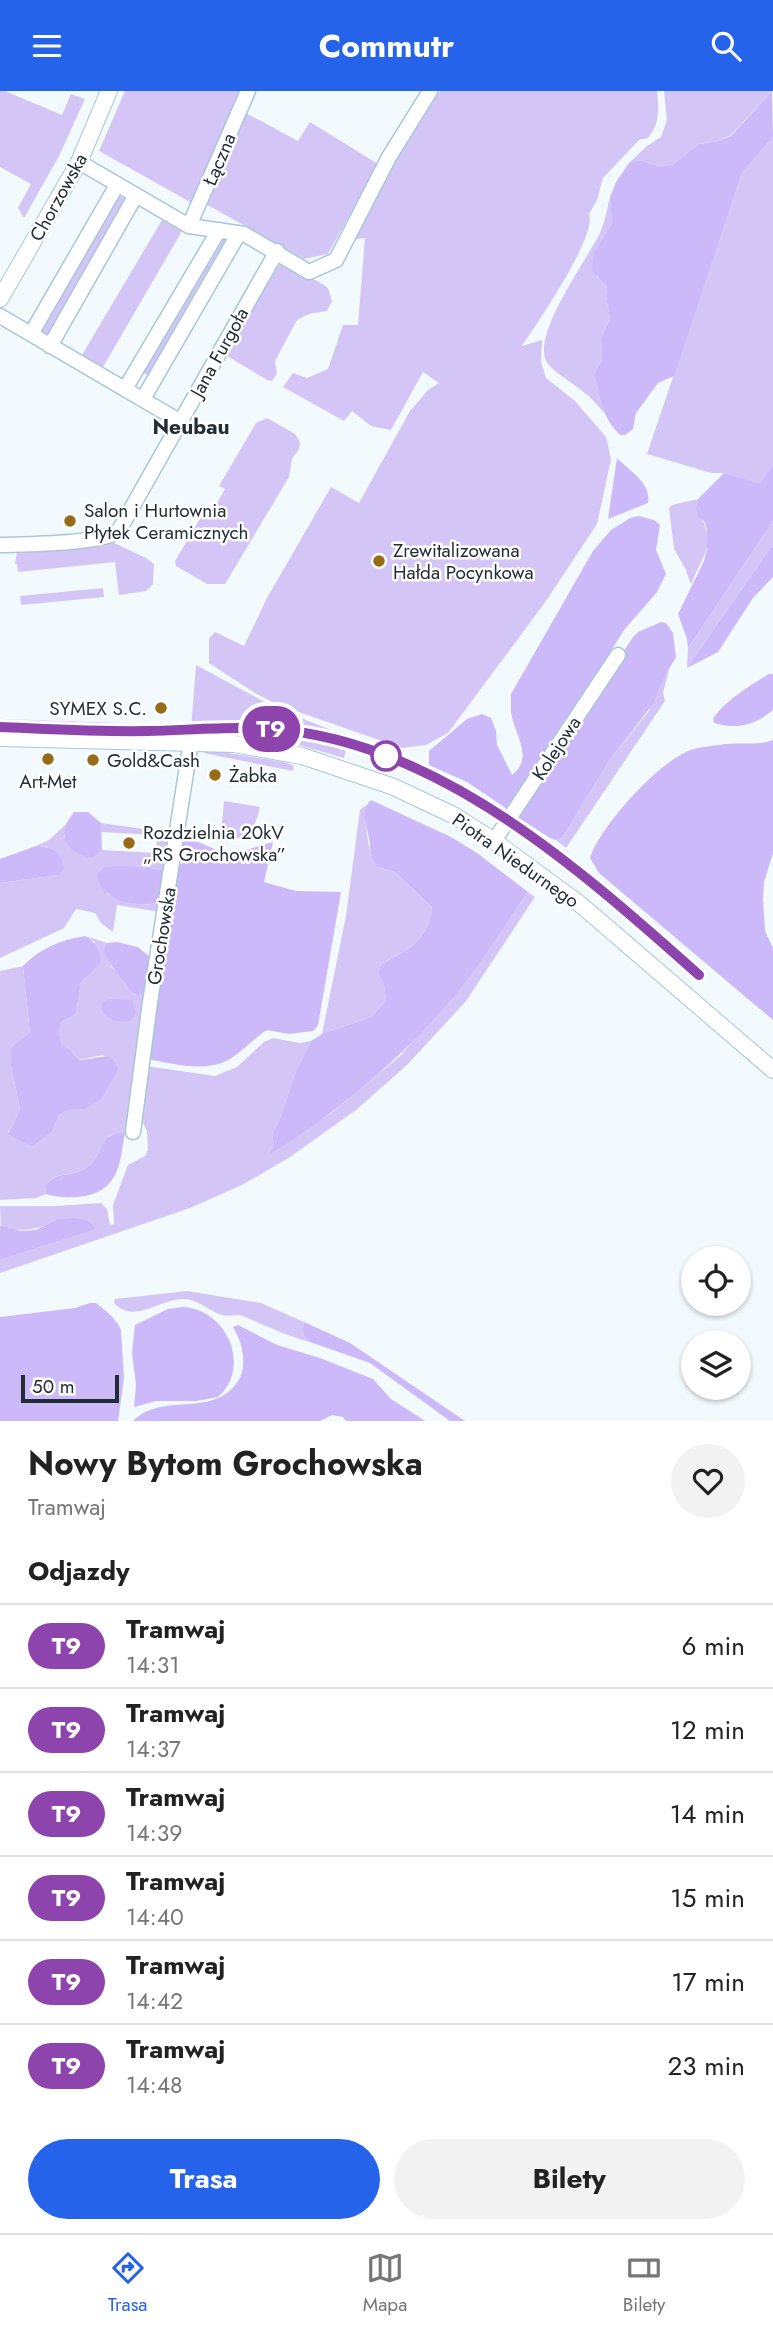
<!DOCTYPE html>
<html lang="pl">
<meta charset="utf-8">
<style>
:root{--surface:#fff;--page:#f2f2f2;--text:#222;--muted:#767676;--line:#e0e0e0;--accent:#2563eb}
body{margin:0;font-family:Jost,sans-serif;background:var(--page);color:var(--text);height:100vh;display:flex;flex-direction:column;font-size:26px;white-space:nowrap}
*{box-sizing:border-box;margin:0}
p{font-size:23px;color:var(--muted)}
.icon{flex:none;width:38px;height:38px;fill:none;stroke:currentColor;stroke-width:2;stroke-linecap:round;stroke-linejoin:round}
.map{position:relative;height:1330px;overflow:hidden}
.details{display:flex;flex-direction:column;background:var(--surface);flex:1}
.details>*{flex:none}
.badge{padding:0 14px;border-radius:23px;font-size:24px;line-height:46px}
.fabs{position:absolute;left:681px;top:1155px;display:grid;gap:14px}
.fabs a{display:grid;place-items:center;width:70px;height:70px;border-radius:50%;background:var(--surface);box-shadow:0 2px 5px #0004;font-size:35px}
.scale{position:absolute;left:21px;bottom:18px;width:98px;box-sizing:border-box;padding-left:7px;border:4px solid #222e36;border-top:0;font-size:19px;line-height:24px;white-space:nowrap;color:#222e36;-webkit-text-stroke:5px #fff;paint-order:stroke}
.map>.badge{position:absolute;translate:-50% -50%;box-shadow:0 0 0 4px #fff}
h2{padding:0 28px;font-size:26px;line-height:63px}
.round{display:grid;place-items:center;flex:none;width:74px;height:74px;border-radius:37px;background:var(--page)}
.headline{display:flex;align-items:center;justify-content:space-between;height:119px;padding:0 28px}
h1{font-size:33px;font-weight:700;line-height:52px}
.cta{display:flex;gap:14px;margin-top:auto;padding:14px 28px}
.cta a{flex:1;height:80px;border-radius:42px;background:var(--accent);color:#fff;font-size:28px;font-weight:700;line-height:80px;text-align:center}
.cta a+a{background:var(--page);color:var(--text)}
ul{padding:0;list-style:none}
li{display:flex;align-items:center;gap:21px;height:84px;padding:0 28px;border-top:2px solid var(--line)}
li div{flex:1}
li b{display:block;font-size:26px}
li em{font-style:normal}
li .badge{min-width:77px;font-weight:700;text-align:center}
header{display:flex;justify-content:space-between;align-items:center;height:91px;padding:0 28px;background:var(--accent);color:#fff;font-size:32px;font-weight:700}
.dock{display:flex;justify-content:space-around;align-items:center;height:98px;border-top:2px solid var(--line);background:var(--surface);font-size:19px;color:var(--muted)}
.dock a{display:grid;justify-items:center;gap:4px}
.dock .active{color:var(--accent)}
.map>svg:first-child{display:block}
</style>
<header><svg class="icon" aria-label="menu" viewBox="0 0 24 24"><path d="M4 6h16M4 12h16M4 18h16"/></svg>Commutr<svg class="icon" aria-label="search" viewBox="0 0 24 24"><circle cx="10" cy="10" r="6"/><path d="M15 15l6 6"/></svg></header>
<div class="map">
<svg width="773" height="1330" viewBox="0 0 773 1330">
<rect width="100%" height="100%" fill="#f3fafe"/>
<path fill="#d3c6f6" d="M0,0H5L62,24L71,3L85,8L59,65L24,127L18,117L31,93L0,76Z
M125,0H241L192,112L99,60Z
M440,0H657C659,19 660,32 648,47L639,49L603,87L597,109L589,123C598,144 536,234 522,255L542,249L541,271L546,287L575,310L606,346L611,368L597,433L546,510L448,642L426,654L402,657L276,613L255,602L209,572V547L215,541L244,555L267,507L331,396L359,412L410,320L428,299L439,292L423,281L391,339L371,335L352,320L344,330L283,296L293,282L307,287L328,278L343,234H358L365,147L349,149L393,68Z
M664,0H772L731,44L719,50L699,53L672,74L659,75L640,69L629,72L647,55L661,46L667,29Z
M244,21L298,50L310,31L378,73L328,163L304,168L204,112Z
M773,46V374L760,394L724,382H711L647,363L742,82Z
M118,104L129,110L51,246L40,239Z
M610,106L612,132L594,161L597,186L604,190L607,195L606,205L610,228L601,247L602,269L594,283C598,296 599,310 605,323C598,315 591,306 582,300C572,291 557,284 548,273C528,248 587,169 600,142C605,131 607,118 610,106Z
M162,129L182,140L103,276L82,264Z
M219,139L239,142L155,289L142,281Z
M281,173H287L324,194L328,197L332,210L327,220L309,223L297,229L275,270L277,282L272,290L267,289L224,263L273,179Z
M267,327L295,343L300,351L299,358L292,368L289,386L225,493H207L176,475L175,470L204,421H207L210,415L216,414L225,398L219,395L256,332Z
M698,408L696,416C718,456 705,457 691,494L685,477L674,458L669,417L672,414Z
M773,430V453L687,577L688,557Z
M110,450L146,467L154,473L153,493L146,500L119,504L115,471L18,481L17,473H15L18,453Z
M103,497L104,506L21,514L20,505Z
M196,574L276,617L331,639L329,650L347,655L344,667L295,653L191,638Z
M669,579L663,602L665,610L566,757L556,749L562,747L609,670L649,620L660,592Z
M0,628L181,634V635L0,633Z
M210,659L283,671L293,674V680L203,662Z
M224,710L260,716C255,738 246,757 221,742Z
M366,714C364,729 368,764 377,776L395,781L432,816C428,850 409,858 381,873L378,883L384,894L386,910L371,926L322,943L346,825L360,719Z
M101,732L172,742L167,780L150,777L106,803C126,811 141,817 162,811L160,821L117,814L113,841L101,832L95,822L76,818L64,837L0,867V792L58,784L47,756L36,755L49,749L65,734L64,746L93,767L102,759L156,762L157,744L101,741Z
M528,801L535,806L466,910L408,973L356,1019L290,1066L242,1094L190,1117L0,1182V1169L95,1138L56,1129C36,1140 23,1141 1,1136L0,1115H56L101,1112L107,1118L110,1134L114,1133L113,1114L128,1074L145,1065L148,1059L147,1040L139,1024L146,975L215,985L237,976L264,951L273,947L300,952L311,950L296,980L280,1028L272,1043L274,1053L270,1063L334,1020L400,965L483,866Z
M85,845L107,852L104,857L111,876L124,888L131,901L138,904L147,891L150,866L153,870L135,994L125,1041C95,1043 105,1063 86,1077C70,1088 58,1078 45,1094L46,1103L36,1107L0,1109V880L23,875L30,942L11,975L20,1018L8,1042L32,1056L51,1042L59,1024L67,1019L85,1018L118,979L103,964L79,969L71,959L62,954L59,942L61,931L76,923L81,890L86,886L95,851Z
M187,1200L261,1212L304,1231C301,1240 303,1246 310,1251C286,1245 267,1235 245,1226C236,1222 227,1227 219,1223C207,1218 198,1209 184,1208C161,1207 134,1234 114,1212L115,1208Z"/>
<path fill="#cbb9f9" d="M772,0L773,46L742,82L674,285L658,292L636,322L633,338L625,344H620C600,323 601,308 594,283L602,269L601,247L610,228L606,205L607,195L592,180L594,161L612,132L610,106L616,91L629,72L640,69L659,75L672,74L699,53L719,50L731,45Z
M617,367C630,380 652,393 648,412L608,428Z
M773,374V430L688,557L687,548L678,523L704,470L707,458V438L704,430L698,425L696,416L698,408L724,382L760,393Z
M639,425L654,429L660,434L656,459L666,483L657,501L624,539L510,720L467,691L429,674V660L467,628L482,623L491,627L496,640L497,654L512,684C535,666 514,644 511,621C511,615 511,609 511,603L593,460L611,439L630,427Z
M773,453V486L753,507L718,561L687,577Z
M661,531L666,532L673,542L676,566L661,592L653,613L609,670L562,747L556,749L550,747L516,725L633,546L638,541Z
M769,583H773V619C755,634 737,639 714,632L713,628C723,611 752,593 769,583Z
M773,649V762L764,791L763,808L765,840L773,857V929L599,782L590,767C599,736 665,662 698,657C706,656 716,654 725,653C741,651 757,655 773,649Z
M371,709L451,746L477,762L528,801C504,835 482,871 456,903C402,967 340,1020 269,1064L274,1053L272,1043L280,1028L296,980L311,950L322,943L371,926L386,910L384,894L378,883L381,873C408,859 429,849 432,816L395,781L377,776C370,766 371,760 369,748C367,734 359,720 371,709Z
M74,721H88L101,732L102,759L93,767C78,765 60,755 65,736C66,731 71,726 74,721Z
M185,749H193L229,764L273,751L264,791L296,800L341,801L318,934L313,940L289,943L267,939C254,947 245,958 233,966C208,983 175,973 148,968L177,775L183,772L185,761L181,755Z
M36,755C51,756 63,761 64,778L58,784L0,792V768Z
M120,775L150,777L167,780L162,811C140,817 100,812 97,783L105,776Z
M85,845C96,851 101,860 100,873L81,891L76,923L61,931L59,942L62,954L71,959L79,969C95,969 114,957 118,979L101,1008L85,1018L67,1019L59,1024L51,1042L32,1056L8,1043L20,1018L11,975L12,956L30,942L23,875C40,857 61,849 85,845Z
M117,851L138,856L150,866L144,900L138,904L131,901C122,885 107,875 104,857L107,852Z
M109,908L132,909L136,922L130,930C117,931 109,930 101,918L102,912Z
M125,1041C120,1070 120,1098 85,1105C71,1107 59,1107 46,1103L45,1094C59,1078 70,1088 86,1077C105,1064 95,1043 125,1041Z
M74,1127L88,1130L96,1138L0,1169V1135L22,1140L36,1139L56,1129Z
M90,1212H96C105,1219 117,1228 121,1239L124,1287L118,1330H0V1226L75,1217Z
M183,1216C227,1218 252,1276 218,1306L196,1310H156L134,1316L136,1294L132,1262L135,1234L168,1218Z
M304,1231L350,1252L465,1330H450L370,1272L310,1251C303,1246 301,1240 304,1231Z
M238,1234L277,1254L320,1267L373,1288L391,1308L425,1330H346L343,1326L332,1324L320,1330H133C164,1299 215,1330 240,1287C247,1270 242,1251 233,1236Z"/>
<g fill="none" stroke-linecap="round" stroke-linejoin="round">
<g stroke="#a8c7da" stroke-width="17">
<path id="minor" d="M79,71L189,135L244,143L309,181L336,169L389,66L430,0
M189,135L248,0
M0,225L181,331
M31,243L117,94
M50,255L136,104
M125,298L219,139
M143,308L239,142
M0,454C29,453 95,453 118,441L277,160
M494,750L618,564
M133,1041L150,911L191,650"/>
</g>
<g stroke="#a8c7da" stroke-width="18">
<path id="tertiary" d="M0,208L79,71L109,0
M0,647L234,653L302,665L394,696L455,725L494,750L581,814L773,979"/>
</g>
<use href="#minor" stroke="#fff" stroke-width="14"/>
<use href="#tertiary" stroke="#fff" stroke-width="16"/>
<path stroke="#525c64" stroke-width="2" d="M0,636C49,638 99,641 148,640C196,639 244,634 291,640C446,660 587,783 699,884"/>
</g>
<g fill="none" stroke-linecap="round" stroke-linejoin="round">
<g stroke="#fff" stroke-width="16">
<path id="line" d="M0,636C49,638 99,641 148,640C196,639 244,634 291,640C449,660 585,783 699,884"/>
</g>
<use href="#line" stroke="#8e44ad" stroke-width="10"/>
</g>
<g fill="#966c18" stroke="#fff" stroke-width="2.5">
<circle cx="70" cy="430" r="7"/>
<circle cx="379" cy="470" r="7"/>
<circle cx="161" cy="617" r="7"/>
<circle cx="48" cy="668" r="7"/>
<circle cx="93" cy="669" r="7"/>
<circle cx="215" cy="684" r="7"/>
<circle cx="129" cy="752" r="7"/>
</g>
<circle fill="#fff" stroke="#8e44ad" stroke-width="3.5" cx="386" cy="665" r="14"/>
<g text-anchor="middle" stroke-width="5" stroke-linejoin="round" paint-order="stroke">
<g font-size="19" fill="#222e36" stroke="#fff">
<text transform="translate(219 68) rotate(-67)" y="7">Łączna</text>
<text transform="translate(58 106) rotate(-61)" y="7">Chorzowska</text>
<text transform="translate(219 261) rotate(-61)" y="7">Jana Furgoła</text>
<text transform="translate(556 657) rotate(-57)" y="7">Kolejowa</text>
<text transform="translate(516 769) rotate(35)" y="7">Piotra Niedurnego</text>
<text transform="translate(161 845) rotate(-81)" y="7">Grochowska</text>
</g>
<g font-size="19" fill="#222e36" stroke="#fff" text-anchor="start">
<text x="84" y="426">Salon i Hurtownia<tspan x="84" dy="22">Płytek Ceramicznych</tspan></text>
<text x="393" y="466">Zrewitalizowana<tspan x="393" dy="22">Hałda Pocynkowa</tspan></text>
<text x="147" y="624" text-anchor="end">SYMEX S.C.</text>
<text x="107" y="676">Gold&amp;Cash</text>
<text x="229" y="691">Żabka</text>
<text x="48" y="697" text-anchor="middle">Art-Met</text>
<text x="143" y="748">Rozdzielnia 20kV<tspan x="143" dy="22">„RS Grochowska”</tspan></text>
</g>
<g font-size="21" font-weight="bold" fill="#222e36" stroke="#fff">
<text x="191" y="343">Neubau</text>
</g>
</g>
</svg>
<div class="fabs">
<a><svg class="icon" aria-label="locate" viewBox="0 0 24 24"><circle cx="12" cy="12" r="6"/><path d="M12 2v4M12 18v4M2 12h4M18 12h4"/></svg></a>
<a><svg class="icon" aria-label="layers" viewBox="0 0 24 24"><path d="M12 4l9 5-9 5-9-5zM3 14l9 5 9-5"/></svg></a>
</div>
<div class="scale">50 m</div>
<b class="badge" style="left:271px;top:638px;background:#8e44ad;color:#fff">T9</b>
</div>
<section class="details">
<div class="headline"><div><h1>Nowy Bytom Grochowska</h1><p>Tramwaj</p></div><a class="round"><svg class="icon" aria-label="heart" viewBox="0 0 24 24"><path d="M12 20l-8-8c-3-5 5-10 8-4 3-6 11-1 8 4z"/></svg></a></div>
<h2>Odjazdy</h2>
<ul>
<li><span class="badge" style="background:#8e44ad;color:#fff">T9</span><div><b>Tramwaj</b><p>14:31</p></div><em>6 min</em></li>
<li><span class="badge" style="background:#8e44ad;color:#fff">T9</span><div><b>Tramwaj</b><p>14:37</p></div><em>12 min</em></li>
<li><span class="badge" style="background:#8e44ad;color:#fff">T9</span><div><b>Tramwaj</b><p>14:39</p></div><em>14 min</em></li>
<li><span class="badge" style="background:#8e44ad;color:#fff">T9</span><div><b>Tramwaj</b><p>14:40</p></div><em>15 min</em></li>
<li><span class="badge" style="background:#8e44ad;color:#fff">T9</span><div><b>Tramwaj</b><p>14:42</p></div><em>17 min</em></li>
<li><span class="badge" style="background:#8e44ad;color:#fff">T9</span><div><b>Tramwaj</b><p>14:48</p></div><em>23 min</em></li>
</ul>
<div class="cta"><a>Trasa</a><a>Bilety</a></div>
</section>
<nav class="dock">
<a class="active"><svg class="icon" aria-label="directions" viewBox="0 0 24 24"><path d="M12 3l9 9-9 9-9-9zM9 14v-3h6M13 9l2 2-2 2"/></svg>Trasa</a>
<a><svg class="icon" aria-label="map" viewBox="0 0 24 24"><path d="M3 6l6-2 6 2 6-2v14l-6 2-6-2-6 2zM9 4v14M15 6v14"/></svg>Mapa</a>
<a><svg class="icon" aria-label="tickets" viewBox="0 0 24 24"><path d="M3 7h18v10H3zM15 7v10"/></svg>Bilety</a>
</nav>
